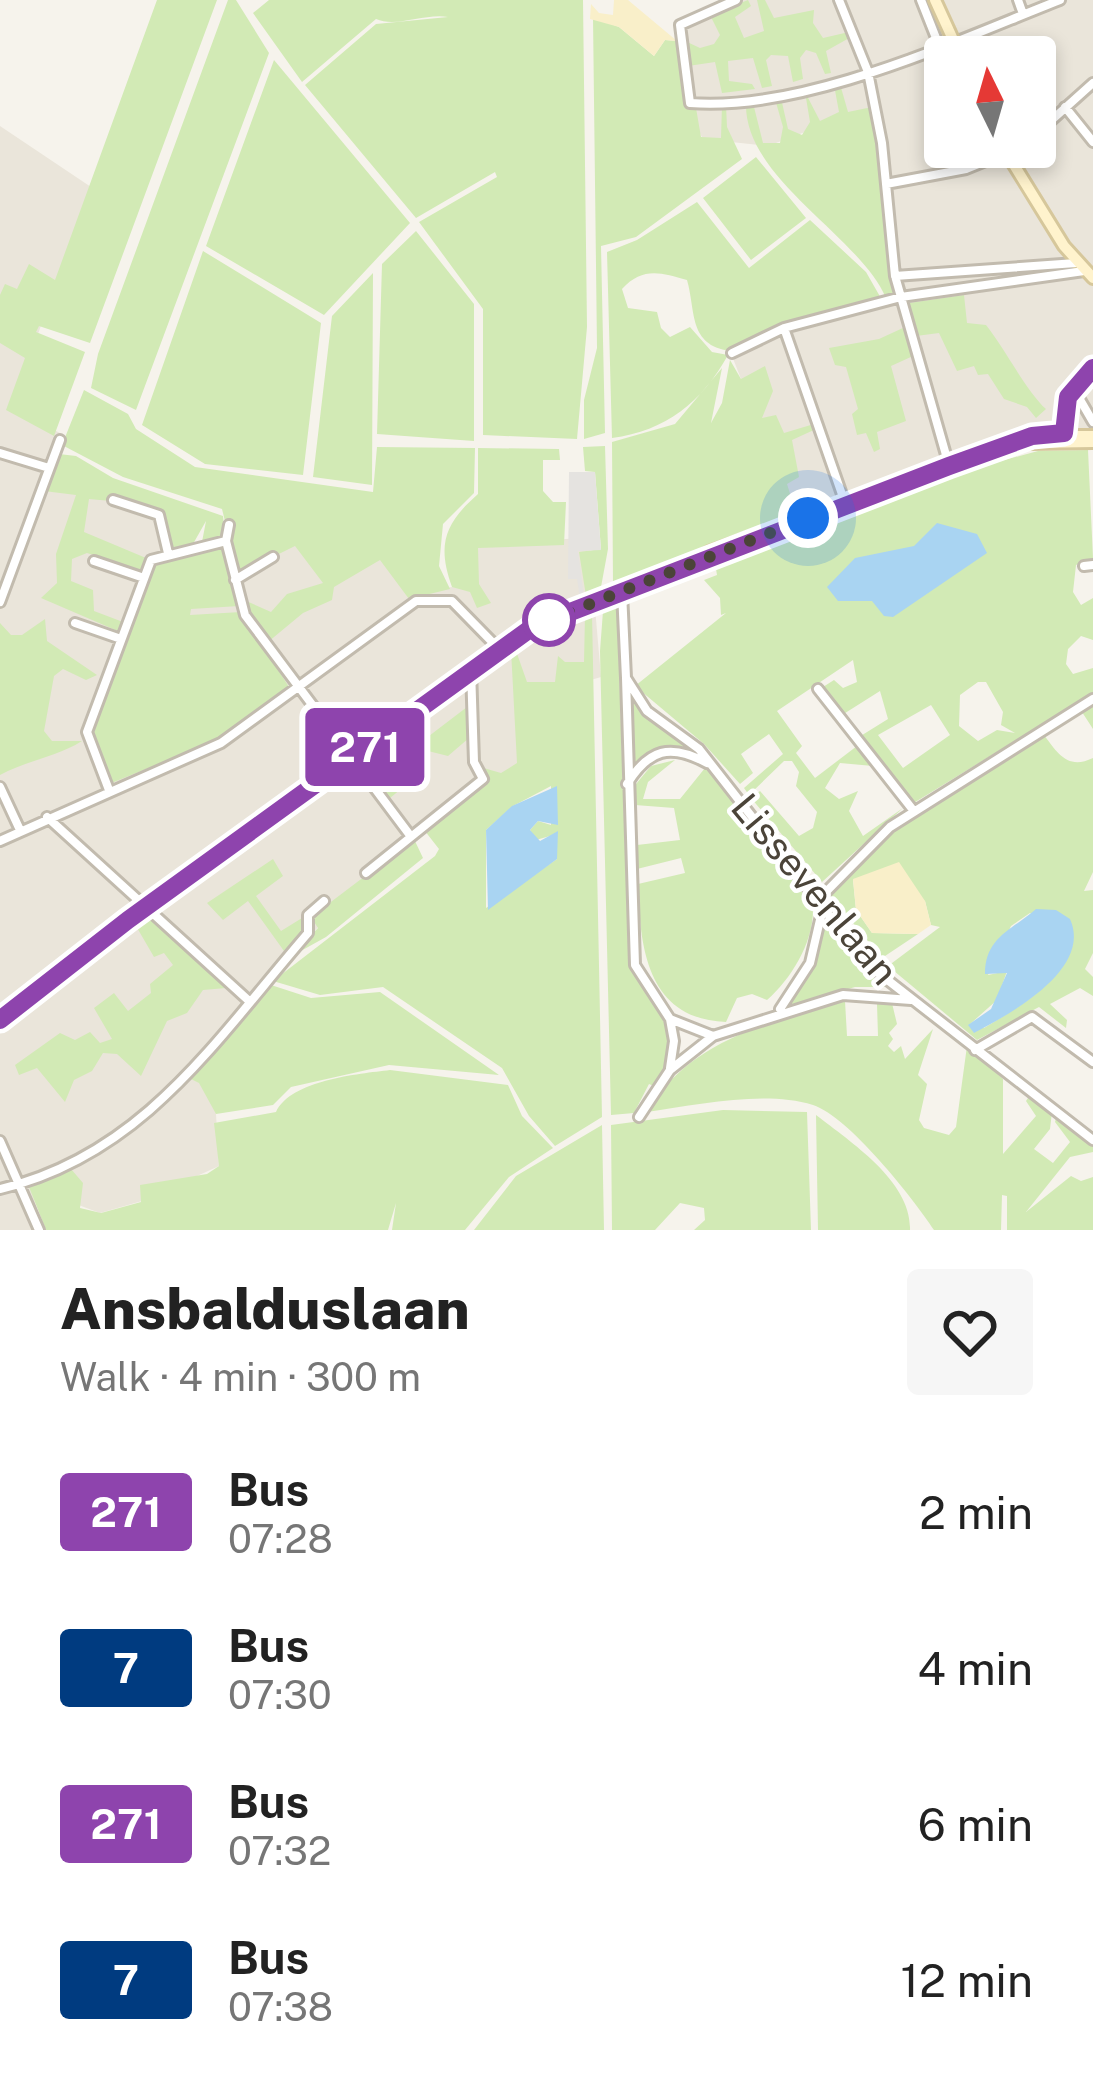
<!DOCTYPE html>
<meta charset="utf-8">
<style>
:root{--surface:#fff;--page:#f6f6f6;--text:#222;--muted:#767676}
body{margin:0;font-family:"Public Sans",sans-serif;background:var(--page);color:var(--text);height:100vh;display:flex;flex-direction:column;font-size:45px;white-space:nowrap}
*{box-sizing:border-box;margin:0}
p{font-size:39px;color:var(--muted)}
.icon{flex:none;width:66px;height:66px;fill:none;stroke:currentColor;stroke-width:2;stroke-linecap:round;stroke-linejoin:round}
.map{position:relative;height:1230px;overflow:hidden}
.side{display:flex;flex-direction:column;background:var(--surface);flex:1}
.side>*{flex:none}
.badge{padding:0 24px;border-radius:9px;font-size:42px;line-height:78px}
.needle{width:78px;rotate:355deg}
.controls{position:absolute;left:924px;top:36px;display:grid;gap:24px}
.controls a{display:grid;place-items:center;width:132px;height:132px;border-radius:12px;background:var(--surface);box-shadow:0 6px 18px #0003;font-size:60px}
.you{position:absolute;width:60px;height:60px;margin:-30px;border:9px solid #fff;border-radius:50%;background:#1a73e8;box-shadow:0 0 0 18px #1a73e833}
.map>.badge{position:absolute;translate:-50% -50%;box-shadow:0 0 0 6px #fff}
.round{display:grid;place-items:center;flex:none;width:126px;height:126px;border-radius:12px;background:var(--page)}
.headline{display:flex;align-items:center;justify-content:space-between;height:204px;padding:0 60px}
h1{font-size:57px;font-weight:800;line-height:90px}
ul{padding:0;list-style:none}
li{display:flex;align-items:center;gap:36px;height:156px;padding:0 60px}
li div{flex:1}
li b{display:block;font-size:45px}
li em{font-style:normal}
li .badge{min-width:132px;font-weight:700;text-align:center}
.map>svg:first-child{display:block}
</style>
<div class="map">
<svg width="1093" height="1230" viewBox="0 0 1093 1230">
<rect width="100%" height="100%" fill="#f6f3ec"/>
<path fill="#eae5da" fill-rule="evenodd" d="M724,0H1093V446L1020,451L907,481L800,528L730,351L785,324L896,296L871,107L768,146L703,139L684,104L675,24ZM945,57H1035V147H945Z
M0,126L91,187L12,406L65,436L45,491L102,494L163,511L172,550L230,539L241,566L299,541L385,553L414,593L452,587L472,543L589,538L601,677L574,685L516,781L421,826L414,839L318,927L273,981L216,1114L219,1166L142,1201L100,1213L30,1187L44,1230H0Z"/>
<path fill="#d2eab5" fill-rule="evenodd" d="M157,0H217L90,343L39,326L36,332L85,352L54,436L6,410L25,358L0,343V295L5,284L17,289L29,264L55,280Z
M228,0H236L269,53L136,410L91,388L98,354Z
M269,0H583L587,327L577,439L483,435V309L419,222L497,177L495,172L416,218L305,85L376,24L448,17C425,13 396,28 376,19L302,82L253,13Z
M748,0L751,6L735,17L744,38L764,31L757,0H765L774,18L814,10L813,23L823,38L849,32L851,37L826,51L831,73L825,74L816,53L806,50L800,58L803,79L793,82L788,56L771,55L766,60L772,86L762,88L753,58L728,61L729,81L752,84L755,89L722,93L715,62L688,66L685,41L700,48L714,44L720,35L710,15Z
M593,17L619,27L654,56L665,40L677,41L684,104L696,108L701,137L721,138L722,105H726L727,127L742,159L636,237L601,246L605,433L584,439V400L597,348Z
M274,60L410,223L324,315L206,246Z
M840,84L848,112L872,107L896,297L886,298C859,235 744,179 746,103H753L763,143H780L783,127L775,99L781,98L788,129L802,135L810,122L805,92L820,121L839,112L834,85Z
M756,157L806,218L751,260L703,198Z
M697,202L749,268L810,220L866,272L882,300L730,351C688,345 696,311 687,280C660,272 642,267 622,289L628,308L657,312L661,328L670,337L690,327L712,352L728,355C702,402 666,431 612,438L607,252L637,240Z
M416,231L474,304V441L377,434L382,264Z
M203,251L321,323L303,475L205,464L142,425Z
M373,273L372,485L313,477L332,316Z
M964,295L967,323L986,325C1005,349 1027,392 1046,409L1036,418L1027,407L1004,399L988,374L978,375L974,366L957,371L939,333L916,336L909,303Z
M905,327L913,356L891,366L906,421L877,432L880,449L874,452L866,433L857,435L852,414L858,409L846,367L835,365L829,348L879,339Z
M730,360L741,379L765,366L773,391L762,418L776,415L784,433L814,424L816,429L792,440L799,477L787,484L796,513L613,584L612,442L675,424L722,368L711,423L722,403Z
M84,390L128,414L136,429L195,467L373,492L377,447L475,448L474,493L443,524L439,566L450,589L409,599L380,560L334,587L332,600L303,613L268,642L244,600L271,612L287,594L323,583L295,546L238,574L222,509L123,477L62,445Z
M605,446L608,549L601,587L586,596L579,552L601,549L595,472L585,471L583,447Z
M478,448L559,449L560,460H543V491L553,502H566L564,545L478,548L479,584L491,603L477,608L470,592L452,587C437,545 444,524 478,494Z
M1088,450L1093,558L1076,565L1073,592L1081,605L1093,598V640L1081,636L1068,649L1066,664L1073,674L1093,668V693L912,804L859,737L888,719L880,691L842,715L823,687L834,680L843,688L857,682L853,660L777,711L802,746L796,753L815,778L857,746L873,766L840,763L825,788L839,799L858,791L849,811L863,836L903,808L822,882L751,798L760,791L799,836L813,828L817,812L796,786L799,772L792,761H784L749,795L744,788L783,754L769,734L741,754L753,773L740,784L704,744L635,686L726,613L721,615L720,598L704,580L717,575L715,563L967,470L1038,451ZM978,682H986L1003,712L1001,725L1015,733L997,730L978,741L959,726L960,695ZM931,705L950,735L903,768L878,735Z
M59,454L76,456L113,478L223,516L225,535L202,542L206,521L193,544L172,550L163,511L113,497L111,501L89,499L84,532L146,558L141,570L87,553L72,559L71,581L93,590L94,611L123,622L120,632L41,598L57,583L56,554L76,495L44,491Z
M224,545L239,606L191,609L190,615L241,612L289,687L210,743L109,784L92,734L151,565Z
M617,603L628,942C638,1003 694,1023 656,1087L649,1084L634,1113L611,1115L600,651L603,611Z
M592,613L602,1117L555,1146L529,1116L502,1068L383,987L320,995L273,981L435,856L439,849L421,826L480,782V767L501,773L517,763L511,650L515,648L527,682H555L558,656L565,662H584L585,615ZM551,786V825L538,821L530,830L536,840L550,836L557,859L486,908V830L513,806Z
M45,619L47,641L97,675L86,680L63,669L54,676L44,731L52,741H82C57,757 30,759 0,775V623L11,635H22Z
M630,695L698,755L656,749L633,770Z
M1093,702V729L1082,712L1044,735C1058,754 1068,770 1093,758V872L1084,891L1093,890V953L1085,969L1093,977V996L1080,988L1050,1004L1067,1020L1066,1028L1039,1007L977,1040L888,966L940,927L931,925L925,901L853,880L856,910L872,933L918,934L882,958L825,889L903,820L965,787ZM1030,913L1073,944C1057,987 1021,1005 984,1028L969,1025L997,1000L1007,971L988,975L1011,926Z
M467,707L469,738L448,756L424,750L404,765L412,780L390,798L374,778Z
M675,760L648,782L643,799H680L705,768C730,782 747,806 765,828C779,845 797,862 806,881C827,920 797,974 767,1000L752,994L737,998L726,1022C646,1019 640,946 638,884L685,873L681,858L637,869V845L680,840L674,808L635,805L636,784L651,766Z
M414,839L423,858L326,937L290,957L318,928L311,917Z
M273,859L283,876L256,896L281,931L302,918L308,927L284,951L248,901L223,920L207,903Z
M824,903L900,987H855L772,1011L804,978Z
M149,916L226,988L203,990L187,1013L167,1021L141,1076L117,1054L103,1053L92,1071L74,1080L65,1102L37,1068L19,1075L15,1065L60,1033L75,1040L90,1032L100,1043L112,1039L94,1008L114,993L128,1011L151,993L150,984L173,965L164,953L154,957L136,926Z
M271,985L311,998L380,992L499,1075L389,1065L291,1087L273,1105L216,1114L199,1083L189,1078L260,990Z
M862,998L891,999L897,1024L889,1033L893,1039L888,1046L894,1052L901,1046L905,1059L933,1029L918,1075L927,1084L919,1120L924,1128L949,1135L956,1127L967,1046L1003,1079V1154L1036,1116L1026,1101L1030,1095L1052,1112L1050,1129L1034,1149L1053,1163L1070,1142L1055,1122L1057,1115L1093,1144V1152L1070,1157L1026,1212L1071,1176L1081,1181L1093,1177V1230H1007V1196L1002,1195L1001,1230H934C914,1199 848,1116 813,1105C764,1090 697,1105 647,1112C689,1040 769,1022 845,1001L847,1036H878L877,1004Z
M390,1070L508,1085L522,1116L553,1148L509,1177L465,1230H392L396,1203L388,1230H46L29,1187L71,1169L83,1183L80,1208L101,1213L141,1202L140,1185L207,1174L219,1166L214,1123L276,1112C291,1080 358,1074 390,1070Z
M723,1110L807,1112L811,1230H694L705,1220L704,1208L680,1203L655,1230H612L611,1125Z
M816,1115C852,1143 912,1182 910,1230H818Z
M602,1125L604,1230H474L516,1176Z"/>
<path fill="#f9efc9" d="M614,0H628L677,41L665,40L654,56L619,27L590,19L591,4L599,13L613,15Z
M899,862L925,901L931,925L918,934L872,933L856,910L853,879Z"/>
<path fill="#e5e3e0" d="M569,472H595L601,550L578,551L584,597L580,598L577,579H568Z"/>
<path fill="#a9d4f2" d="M937,523L977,534L987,553L893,617L884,616L872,601H838L827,587L855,558L914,546Z
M557,786L558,825L538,821L530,830L540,841L558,831L557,859L488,910L486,830L512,806Z
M1036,909L1056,910L1070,919C1093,970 1008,1015 974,1033L968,1025L991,1009L1007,973L985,974C985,937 1012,930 1036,909Z"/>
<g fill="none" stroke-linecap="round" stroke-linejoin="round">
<g stroke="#c2bbae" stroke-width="14">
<path id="street" d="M736,0L680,25L690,103C804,112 955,41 1060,0
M839,0L868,72L882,143L895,276L950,469
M921,0L940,48
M1018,0L1023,14
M935,51L945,89
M1065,107L1093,142
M1035,135L1093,83
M960,147L966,169
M886,184L966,169L1020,147
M895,276L1076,263
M784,328L845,503
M732,353L784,328L901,297L1084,271
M1075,391L1093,422
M0,453L49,468
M113,500L159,515L168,553
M229,525L226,541L245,615L409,834
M94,561L144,578
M1084,566L1093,565
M235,580L273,557
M622,592L626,678L647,711L699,749L867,964L1093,1140
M0,602L60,440
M75,623L121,639
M626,678L635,965L670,1019L713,1036
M818,689L913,810
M627,784C649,749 670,743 707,763
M0,787L20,830
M109,790L87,732L151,560L226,541
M47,817L248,1000
M0,841L221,743L416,601H452L499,649
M366,873L483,779L474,762L471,669
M818,900L890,827L1093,699
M780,1009L810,963L823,907
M670,1019L674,1041L670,1068
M975,1050L1032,1017L1093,1062
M639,1117L670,1070L713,1036L843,995L911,1000
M0,1141L39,1230
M0,1189C144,1155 217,1038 308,933V915L324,901"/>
</g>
<g stroke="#d6c79b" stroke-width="16">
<path id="secondary" d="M935,0L961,57
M1003,147L1064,246L1093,278
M1064,442L1065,405L1093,368
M1030,443L1093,442
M686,566L709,552L1032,436H1093
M589,605L688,565
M116,933L514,635L606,593L622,592
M0,1020L118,932"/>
</g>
<use href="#street" stroke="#fff" stroke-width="8"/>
<use href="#secondary" stroke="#fff3cd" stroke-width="10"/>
</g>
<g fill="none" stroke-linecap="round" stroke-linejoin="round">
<g stroke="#fff" stroke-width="27">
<path id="line" d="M0,1020L128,920L534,626L949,466L1032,436L1064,433L1068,397L1093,368"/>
</g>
<use href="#line" stroke="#8e44ad" stroke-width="18"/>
<path stroke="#4b4439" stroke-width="12" stroke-dasharray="0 21.6" d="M549,620L808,518"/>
</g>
<circle fill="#fff" stroke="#8e44ad" stroke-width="6" cx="549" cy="620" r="24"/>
<g text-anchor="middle" stroke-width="9" stroke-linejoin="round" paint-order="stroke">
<g font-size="39" fill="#4b4439" stroke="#fff">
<text transform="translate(815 889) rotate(50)" y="14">Lissevenlaan</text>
</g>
</g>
</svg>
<div class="controls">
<a><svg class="needle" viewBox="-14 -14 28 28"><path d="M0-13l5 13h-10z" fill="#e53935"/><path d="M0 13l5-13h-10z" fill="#767676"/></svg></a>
</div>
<div class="you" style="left:808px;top:518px"></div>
<b class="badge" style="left:365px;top:747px;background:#8e44ad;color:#fff">271</b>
</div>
<section class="side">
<div class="headline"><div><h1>Ansbalduslaan</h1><p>Walk · 4 min · 300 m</p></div><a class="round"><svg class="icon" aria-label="heart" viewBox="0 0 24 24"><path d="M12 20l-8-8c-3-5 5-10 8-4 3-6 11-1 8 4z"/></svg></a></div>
<ul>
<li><span class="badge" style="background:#8e44ad;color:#fff">271</span><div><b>Bus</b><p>07:28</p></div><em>2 min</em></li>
<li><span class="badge" style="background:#003b80;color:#fff">7</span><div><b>Bus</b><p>07:30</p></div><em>4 min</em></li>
<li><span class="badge" style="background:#8e44ad;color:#fff">271</span><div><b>Bus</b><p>07:32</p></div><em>6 min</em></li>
<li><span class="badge" style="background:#003b80;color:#fff">7</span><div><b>Bus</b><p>07:38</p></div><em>12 min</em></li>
</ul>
</section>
